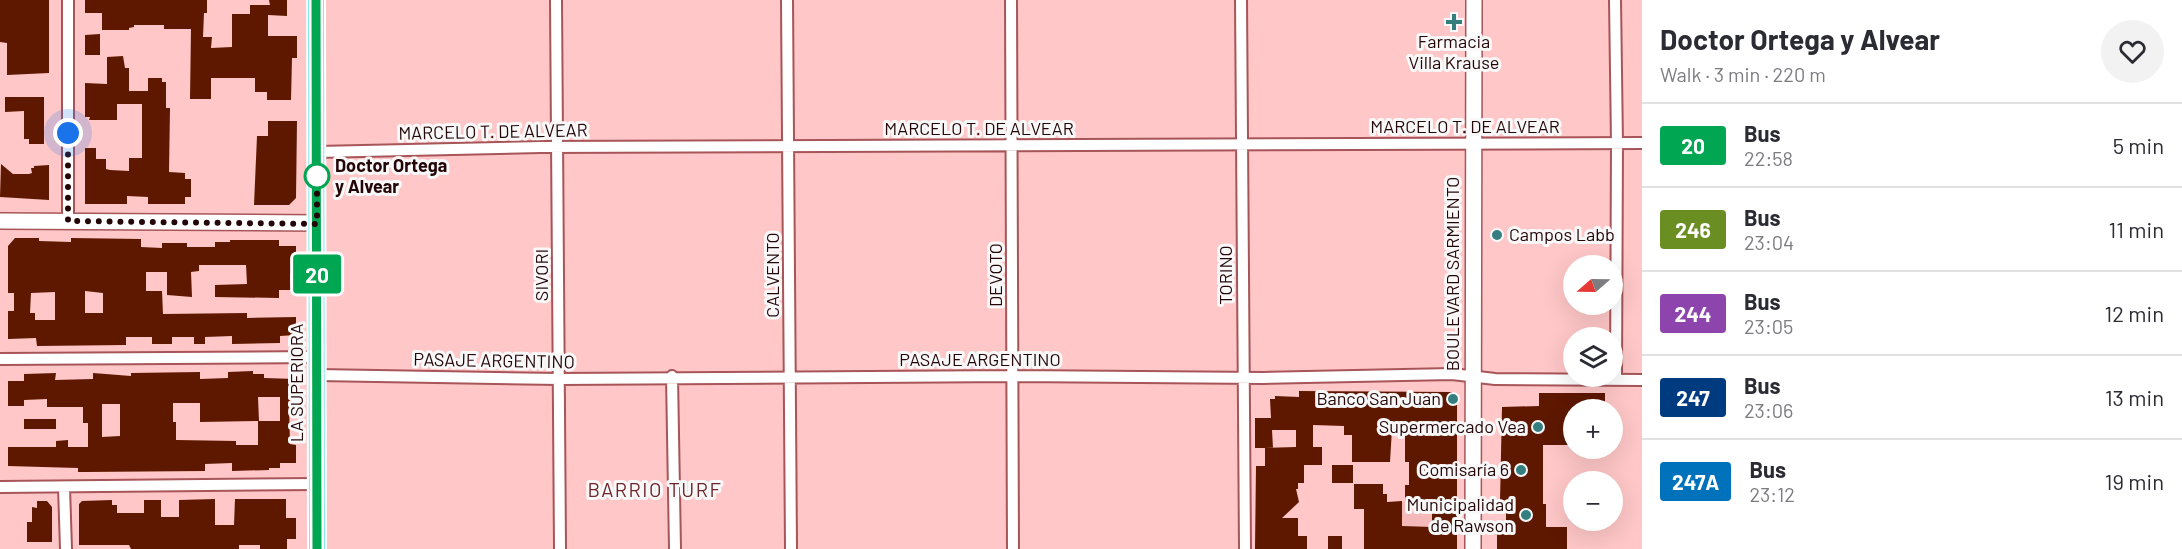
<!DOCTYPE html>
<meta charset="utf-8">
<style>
:root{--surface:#fff;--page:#f2f2f3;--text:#2b2b33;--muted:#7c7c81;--line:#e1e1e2}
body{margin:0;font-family:Barlow,sans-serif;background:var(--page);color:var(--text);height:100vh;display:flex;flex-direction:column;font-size:22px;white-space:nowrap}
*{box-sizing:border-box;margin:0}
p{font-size:20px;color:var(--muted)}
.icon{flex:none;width:33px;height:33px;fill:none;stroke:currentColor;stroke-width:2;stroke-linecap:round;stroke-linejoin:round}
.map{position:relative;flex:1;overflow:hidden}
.panel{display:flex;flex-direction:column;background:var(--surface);width:540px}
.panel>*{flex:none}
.badge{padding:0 12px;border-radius:4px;font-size:21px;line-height:39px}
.needle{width:39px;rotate:250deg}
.fabs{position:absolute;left:1563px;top:255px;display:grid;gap:12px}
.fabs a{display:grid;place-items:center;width:60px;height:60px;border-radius:50%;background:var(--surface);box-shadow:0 6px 24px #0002;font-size:30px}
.you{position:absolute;width:30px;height:30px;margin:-15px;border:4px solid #fff;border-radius:50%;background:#1a73e8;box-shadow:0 0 0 9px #1a73e833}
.map>.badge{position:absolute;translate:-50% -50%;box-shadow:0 0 0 3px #fff}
.round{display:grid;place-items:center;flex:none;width:63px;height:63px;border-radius:32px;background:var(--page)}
.headline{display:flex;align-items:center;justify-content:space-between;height:102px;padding:0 18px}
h1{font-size:28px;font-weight:700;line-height:45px}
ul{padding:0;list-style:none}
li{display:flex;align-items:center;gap:18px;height:84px;padding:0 18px;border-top:2px solid var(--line)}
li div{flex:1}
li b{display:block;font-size:22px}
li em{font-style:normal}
li .badge{min-width:66px;font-weight:700;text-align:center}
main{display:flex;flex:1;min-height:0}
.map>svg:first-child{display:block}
</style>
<main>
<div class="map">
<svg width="1642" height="549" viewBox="0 0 1642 549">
<rect width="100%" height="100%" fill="#ffc7c7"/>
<path fill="#f6b9ba" d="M1364,502H1457V549H1364Z"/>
<path fill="#5e1800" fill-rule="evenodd" d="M0,0H49V73L7,75V43L0,42Z
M85,0H207V13H204L203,37H212L211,48L232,47V14H250V5H270L269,0H287V16L268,15V36H297V58H292L291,100H267V92H255V78H211V99H190L191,29H164V25H134V27L129,28V30H102V13H85Z
M100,34V55H85V35Z
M123,56L125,68H129V91H148V78H162V82H166V108H170L169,172L185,173V179H191V197H185V204H148V197L127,196V204H85V148H96V159H106V169L110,170L129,171V158H142V104H117V120H89L90,117H85V83L107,84V57Z
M5,97H44V144H29V139H24V111L5,112Z
M268,121H297L296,198L289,205H254L257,136H268Z
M1,164L13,174H29L32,173L31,168H34V166L49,165V200L0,197Z
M15,238H39V241L71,242V238L141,239V247L162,248V243H187V247H215V242H230V240H279V246H296V274H290L291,290H279V298L215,297V285L247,284L246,265H199V271L191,272L192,297L167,295V272H146V291H162L163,314L247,313V318L296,317V335L280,336V343L232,344V336L205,337V344H194V337H172V344H152V337H126V345L37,346L36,338L8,339V311H14V293H8V246ZM85,291L103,293V313H85ZM55,292V320H35V313H30L31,293Z
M253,371V374H264V378L296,379V405H289L290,444L296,445V463H280V468H269V470L232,471V463L205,464V471L85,472H78V468L8,466V447H56V441L68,440V447H88V423H83V407H47V399L24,400V406H8V381H24V374L56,373L55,380L93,379V373L131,376V373L200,372V379L228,378V372ZM258,397H280V421H259ZM173,403H200V422L258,421V445H236V441L176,440V422H173ZM102,404H120V436L102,437Z
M1299,391L1452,392L1457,398V549H1364V509H1354V484H1383V494H1387V502L1402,501V526L1432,527V508H1429V502H1405V485H1409V462H1405V430L1392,429L1390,462H1352V435H1344V426L1313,425V447H1322V465H1304V483H1298V489H1296L1299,502L1282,518H1298V536H1307V549H1255L1256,466H1265V448L1296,447V430H1272L1273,448H1255V418H1271L1270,399H1275V396L1299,397Z
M1539,393H1605V410H1574V445H1543V504H1546V527H1567V549H1497V534H1506V501H1500L1502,407L1539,406Z
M24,419H56V429H24Z
M1332,465H1353V483H1332Z
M215,499V525H234L235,499H286V518H296V539H287V549H260V545H239V549H131L129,545H79V504L82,501L112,500V505H117V513H144V500H161V517H179V500Z
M37,501H47L52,507V542H27V522H32V507L37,508Z
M1328,536H1342V549H1328Z"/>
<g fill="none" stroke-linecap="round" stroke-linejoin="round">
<g stroke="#a75559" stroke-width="14">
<path id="street" d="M68,0V221
M556,0L560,549
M787,0L791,549
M1011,0L1013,549
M1241,0L1245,549
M1615,0L1617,143L1616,379
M317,152L541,147L1642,143
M0,359L317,357
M317,375L559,379L1013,376L1263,378L1452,374L1495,379L1642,380
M672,376L675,549
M0,487L317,484
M64,487L66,549"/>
</g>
<g stroke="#a75559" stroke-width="18">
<path id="secondary" d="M0,221L317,223
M1473,549L1474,0"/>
</g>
<g stroke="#fff" stroke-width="20">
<path id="primary" d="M316,0L317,549"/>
</g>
<use href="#street" stroke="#fff" stroke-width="10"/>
<use href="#secondary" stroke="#fff" stroke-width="15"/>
<use href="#primary" stroke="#83e9ed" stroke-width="16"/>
</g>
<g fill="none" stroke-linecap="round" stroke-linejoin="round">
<g stroke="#fff" stroke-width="14">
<path id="line" d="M316,0L317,549"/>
</g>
<use href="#line" stroke="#00a651" stroke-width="9"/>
<path stroke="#240508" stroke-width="6" stroke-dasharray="0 10.8" d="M68,133V221L317,224V176"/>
</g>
<g fill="#357e80" stroke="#f8f8f8" stroke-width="2">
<path d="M1451 13h6v6h6v6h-6v6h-6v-6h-6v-6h6z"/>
<circle cx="1497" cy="235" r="6"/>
<circle cx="1453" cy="399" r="6"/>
<circle cx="1538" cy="427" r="6"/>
<circle cx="1521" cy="470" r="6"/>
<circle cx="1526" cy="515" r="6"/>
</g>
<circle fill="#fff" stroke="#00a651" stroke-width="3" cx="317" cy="176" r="12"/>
<g text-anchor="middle" stroke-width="6" stroke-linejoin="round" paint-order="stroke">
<g font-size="18" fill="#240508" stroke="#f8f8f8" text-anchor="end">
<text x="1454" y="48" text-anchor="middle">Farmacia<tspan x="1454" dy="21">Villa Krause</tspan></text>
<text x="1509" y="241" text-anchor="start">Campos Labb</text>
<text x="1441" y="405">Banco San Juan</text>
<text x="1526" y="433">Supermercado Vea</text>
<text x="1509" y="476">Comisaría 6</text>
<text x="1514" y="511">Municipalidad<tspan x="1514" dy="21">de Rawson</tspan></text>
</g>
<g font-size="18" fill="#240508" stroke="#f8f8f8">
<text x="1465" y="133">MARCELO T. DE ALVEAR</text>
<text x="979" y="135">MARCELO T. DE ALVEAR</text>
<text transform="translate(493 132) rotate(-1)" y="6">MARCELO T. DE ALVEAR</text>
<text transform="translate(1453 274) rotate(-90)" y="6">BOULEVARD SARMIENTO</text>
<text transform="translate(542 275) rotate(-90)" y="6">SIVORI</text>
<text transform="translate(773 275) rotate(-90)" y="6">CALVENTO</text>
<text transform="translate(996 275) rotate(-90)" y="6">DEVOTO</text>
<text transform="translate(1226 275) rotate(-90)" y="6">TORINO</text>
<text x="980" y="366">PASAJE ARGENTINO</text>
<text transform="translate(494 361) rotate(1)" y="6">PASAJE ARGENTINO</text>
<text transform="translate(297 383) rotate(-90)" y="6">LA SUPERIORA</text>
</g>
<g font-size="18" font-weight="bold" fill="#240508" stroke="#f8f8f8" text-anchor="start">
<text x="335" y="172">Doctor Ortega<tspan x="335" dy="21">y Alvear</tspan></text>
</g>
<g font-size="20" letter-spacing="1.5" fill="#70242b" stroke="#f8f8f8">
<text x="655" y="497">BARRIO TURF</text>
</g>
</g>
</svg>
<div class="fabs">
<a><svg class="needle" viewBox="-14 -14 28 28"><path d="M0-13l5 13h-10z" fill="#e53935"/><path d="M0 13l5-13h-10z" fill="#7c7c81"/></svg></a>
<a><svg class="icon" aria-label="layers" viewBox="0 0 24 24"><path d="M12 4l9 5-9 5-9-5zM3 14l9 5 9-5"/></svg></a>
<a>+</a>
<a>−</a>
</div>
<div class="you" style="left:68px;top:133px"></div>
<b class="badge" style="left:317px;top:274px;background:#00a651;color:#fff">20</b>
</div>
<section class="panel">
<div class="headline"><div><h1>Doctor Ortega y Alvear</h1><p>Walk · 3 min · 220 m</p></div><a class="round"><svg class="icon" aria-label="heart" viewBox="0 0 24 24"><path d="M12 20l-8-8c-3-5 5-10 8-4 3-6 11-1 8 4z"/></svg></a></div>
<ul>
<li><span class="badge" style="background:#00a651;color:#fff">20</span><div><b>Bus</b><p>22:58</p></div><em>5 min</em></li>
<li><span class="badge" style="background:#6b8e23;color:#fff">246</span><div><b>Bus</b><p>23:04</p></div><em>11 min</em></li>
<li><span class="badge" style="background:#8e44ad;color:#fff">244</span><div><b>Bus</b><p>23:05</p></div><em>12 min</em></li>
<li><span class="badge" style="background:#003b80;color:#fff">247</span><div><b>Bus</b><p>23:06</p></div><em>13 min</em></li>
<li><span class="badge" style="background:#0072bc;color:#fff">247A</span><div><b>Bus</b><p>23:12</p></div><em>19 min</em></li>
</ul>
</section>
</main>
